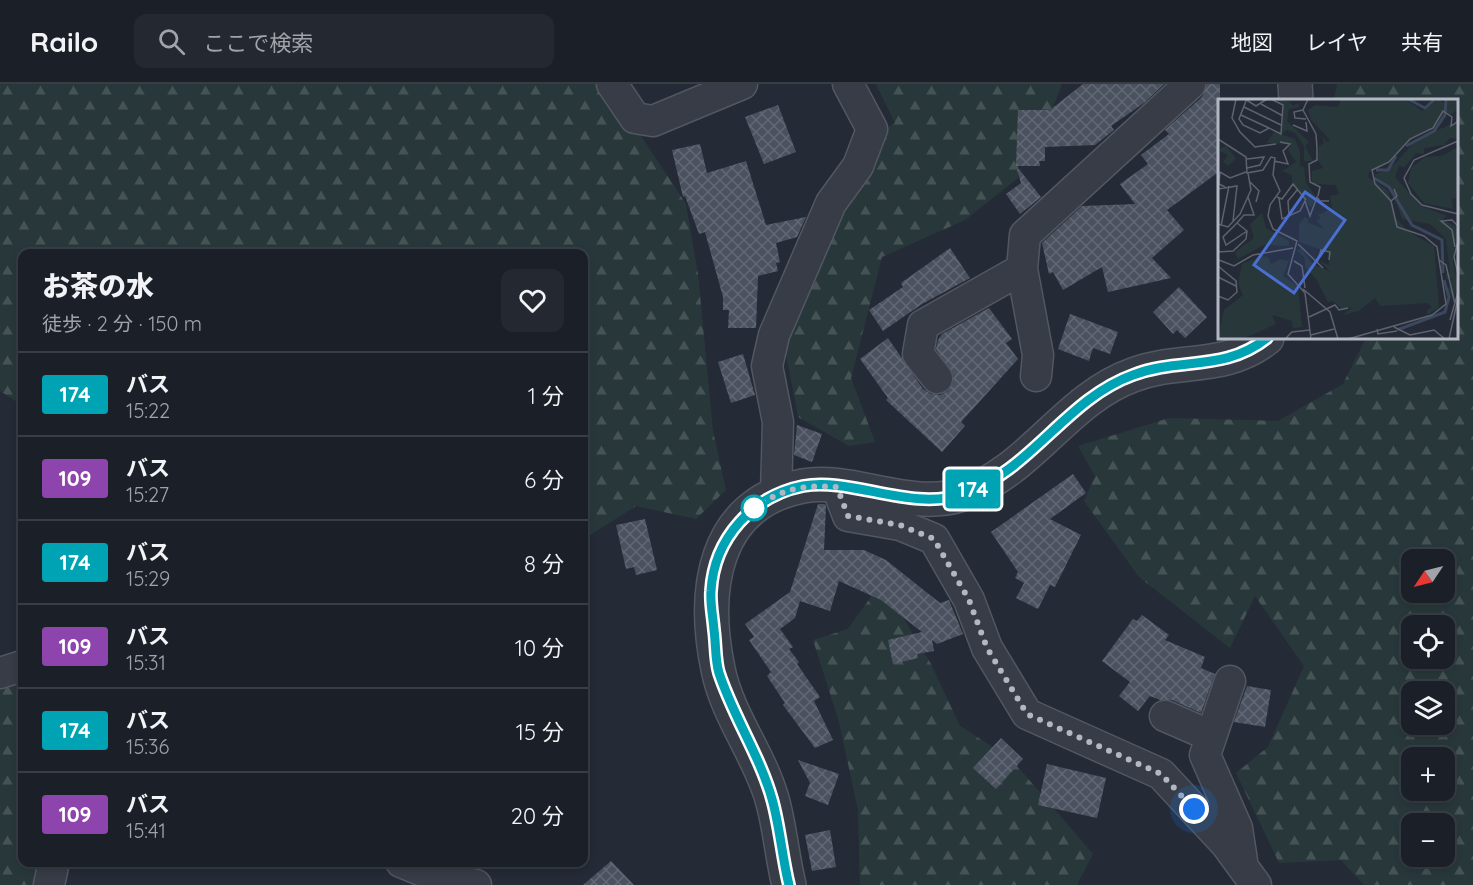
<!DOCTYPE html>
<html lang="ja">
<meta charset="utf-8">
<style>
:root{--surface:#1b2028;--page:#242830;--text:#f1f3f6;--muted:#a0a3a8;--line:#393e45}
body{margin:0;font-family:Quicksand,"Noto Sans JP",sans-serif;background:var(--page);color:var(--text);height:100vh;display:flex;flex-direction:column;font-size:22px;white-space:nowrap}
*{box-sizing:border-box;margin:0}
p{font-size:20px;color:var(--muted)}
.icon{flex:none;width:33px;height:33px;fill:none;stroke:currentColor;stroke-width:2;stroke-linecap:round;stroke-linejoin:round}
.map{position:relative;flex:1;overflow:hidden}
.side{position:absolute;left:18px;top:165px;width:570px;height:618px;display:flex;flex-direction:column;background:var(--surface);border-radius:12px;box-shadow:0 3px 9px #0003,0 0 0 2px var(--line)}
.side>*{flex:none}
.badge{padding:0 12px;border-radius:4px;font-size:21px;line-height:39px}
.needle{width:39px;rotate:235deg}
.fabs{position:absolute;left:1401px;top:465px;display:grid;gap:12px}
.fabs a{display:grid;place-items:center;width:54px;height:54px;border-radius:12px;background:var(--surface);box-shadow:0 3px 9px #0003,0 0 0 2px var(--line);font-size:30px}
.you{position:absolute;width:30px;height:30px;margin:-15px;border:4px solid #fff;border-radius:50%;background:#1a73e8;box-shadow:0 0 0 9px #1a73e833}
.map>.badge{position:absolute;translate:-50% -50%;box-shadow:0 0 0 3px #fff}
.round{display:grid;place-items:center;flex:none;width:63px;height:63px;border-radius:12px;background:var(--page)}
.overview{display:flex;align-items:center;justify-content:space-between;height:102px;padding:0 24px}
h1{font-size:28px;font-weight:800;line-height:45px}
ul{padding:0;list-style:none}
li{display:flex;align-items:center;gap:18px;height:84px;padding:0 24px;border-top:2px solid var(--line)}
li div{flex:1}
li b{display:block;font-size:22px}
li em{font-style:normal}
li .badge{min-width:66px;font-weight:700;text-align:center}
header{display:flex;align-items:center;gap:36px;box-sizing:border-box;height:84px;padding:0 30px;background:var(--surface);border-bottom:2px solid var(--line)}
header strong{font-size:28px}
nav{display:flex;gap:33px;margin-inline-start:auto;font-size:21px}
.search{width:420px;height:54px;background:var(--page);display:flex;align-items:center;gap:15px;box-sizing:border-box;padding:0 21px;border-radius:12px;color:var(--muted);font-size:22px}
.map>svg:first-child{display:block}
</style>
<header>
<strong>Railo</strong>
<div class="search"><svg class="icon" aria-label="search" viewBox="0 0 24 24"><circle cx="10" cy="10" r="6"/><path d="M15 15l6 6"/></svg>ここで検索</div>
<nav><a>地図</a><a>レイヤ</a><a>共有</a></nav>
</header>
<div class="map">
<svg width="1473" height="801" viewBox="0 0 1473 801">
<defs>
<pattern id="forest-firs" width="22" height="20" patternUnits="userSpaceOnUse" patternTransform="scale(1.5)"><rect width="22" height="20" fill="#28383a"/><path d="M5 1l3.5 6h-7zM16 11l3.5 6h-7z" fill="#455355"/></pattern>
<pattern id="building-cross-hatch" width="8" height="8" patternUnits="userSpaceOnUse" patternTransform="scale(1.5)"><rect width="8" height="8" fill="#4a515f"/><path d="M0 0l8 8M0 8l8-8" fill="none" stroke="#626874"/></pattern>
</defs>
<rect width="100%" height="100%" fill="#242a36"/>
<path fill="url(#forest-firs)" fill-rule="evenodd" d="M0,0H632L636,8L639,49L686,120L698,190L713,347L726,406L696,435L636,422L584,455V170H22V321L0,307Z
M876,0H1062L1050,31L1022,26L1018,94L965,136L882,173L851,294L875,358L849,362L798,333L785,264L850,62L895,39Z
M1337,0H1473V801H1364L1341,776L1279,779L1236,689L1268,663L1304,582L1255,512L1230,564L1139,493L1084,417L1095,392L1078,362L1169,334L1278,337L1343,300L1366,254H1456V16H1334ZM1412,476H1444V508H1412ZM1412,542H1444V574H1412ZM1412,608H1444V640H1412ZM1412,674H1444V706H1412ZM1412,740H1444V772H1412Z
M873,510L892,515L931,580L960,642L1011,675L1093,770L1077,801H860L858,726L839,638L813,556L848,545Z
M22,592V778L38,779L33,801H0V599Z"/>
<path fill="url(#building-cross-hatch)" d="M1083,0H1164L1144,19L1111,42L1114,46L1095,61L1045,63V77H1039L1040,82H1016L1018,26H1050Z
M1207,0H1220V87L1167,126L1184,146L1152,174L1171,194L1108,208L1102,183L1063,206L1053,188L1049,190L1042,159L1082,122L1135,120L1120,100L1148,80L1141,71L1169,50L1165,46L1202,13Z
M778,21L796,68L764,80L745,33Z
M700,60L707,89L746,77L766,141L806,133L797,153L776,159L780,178L776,179L778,187L758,192L756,244H728L729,226H723V213L705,148L699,150L685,112L683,113L672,66Z
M1019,85L1041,113L1020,130L1006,110L1021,99L1017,86Z
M950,164L970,194L922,220L883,247L869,226L903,203L901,199Z
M1179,203L1207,233L1185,254L1177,246L1173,250L1153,228Z
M989,224L1012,255L1006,259L1018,275L961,338L965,342L942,368L886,316L888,314L860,275L888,254L923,305L931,310L940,311L948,307L954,292L936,265L938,256L942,250Z
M1070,230L1118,248L1110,270L1093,264L1089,277L1058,265Z
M743,270L755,311L731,319L718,278Z
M797,341L822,350L812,378L794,371Z
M1073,390L1086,409L1050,435L1081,451L1055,503L1050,501L1038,525L1016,514L1024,499L1015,494L1018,488L991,448Z
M818,420H825L826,423L824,466H864L886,476L940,519L949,516L963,550L937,560L932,556L934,567L917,570L918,574L893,580L888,556L922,548L881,516L839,497L830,527L800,517L795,534L780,545L793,563L789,565L799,578L797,580L820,613L814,617L833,656L815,664L783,621L785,619L767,592L771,588L749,556L754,553L745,540L790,508Z
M645,435L657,486L636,491L634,483L626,485L616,441Z
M1142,531L1169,551L1165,556L1205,573L1201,584L1215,590L1201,629L1172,616H1160L1150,612L1138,627L1119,612L1130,598L1102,577L1133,535L1137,537Z
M1247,602L1271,606L1265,643L1234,638Z
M1001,654L1023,675L996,705L973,684Z
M798,676L839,690L828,721L805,712L810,699Z
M1047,680L1106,694L1097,734L1038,721Z
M830,746L836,783L812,787L805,751Z
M611,777L634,801H583Z"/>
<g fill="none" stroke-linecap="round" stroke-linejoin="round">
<g stroke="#525761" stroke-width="33">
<path id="minor" d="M612,0L635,34L653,37L742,0
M1036,292L1038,271L1022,185L1025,151L1190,0
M937,294L918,270L923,241L1022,185
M837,403L848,432L900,441L934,455L969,516L987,564L1027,630L1161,690L1226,760L1256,801
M776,409L778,338L767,282L774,251L831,119L858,82L872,45L848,0
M0,589L22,582
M1230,597L1205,671L1237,744L1242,777
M1165,632L1211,652
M401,778L440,794L476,801
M49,801L54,778"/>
</g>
<g stroke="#525761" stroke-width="36">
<path id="tertiary" d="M1295,0L1296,16
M789,801C782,773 780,743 772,715C759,670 727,631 718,585C702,508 712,419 803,402C852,393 911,428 963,410C1031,387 1066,315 1133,291C1180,273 1224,288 1267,254"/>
</g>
<use href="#minor" stroke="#373c47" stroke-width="30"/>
<use href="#tertiary" stroke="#373c47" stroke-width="33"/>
</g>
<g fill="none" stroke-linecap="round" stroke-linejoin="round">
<g stroke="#fff" stroke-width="14">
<path id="line" d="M789,801C782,773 780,743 772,715C760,672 733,632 719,589C715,576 716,560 714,546C713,533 710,519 711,507C714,454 753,412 803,402C852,393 911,428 963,410C1031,387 1066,315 1133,291C1180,273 1224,288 1267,254"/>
</g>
<use href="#line" stroke="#00a3b4" stroke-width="9"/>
<path stroke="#b2b7c3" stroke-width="6" stroke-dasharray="0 10.8" d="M754,424C784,404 802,401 837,403L848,432L900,441L934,455L969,516L987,564L1027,630L1161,690L1194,725"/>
</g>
<circle fill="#fff" stroke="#00a3b4" stroke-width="3" cx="754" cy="424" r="12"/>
<g transform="translate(1218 15)">
<rect width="240" height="240" fill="#242a36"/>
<path d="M58,0H69L75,7L81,4V8L71,10L69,22L91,43L87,47L95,62H86V47L77,34L69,31L64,35L65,6ZM123,0H187L204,12L221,0L228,6V0H240V10L231,17L227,14L216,29L196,38L169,64L151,73L150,78L170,91L178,119L191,133L216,147L221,208L209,216V211L214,208L210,204L162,207L157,199L141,212L124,216L135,208L124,210L115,202L110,203L99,181L87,168V159L79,152L83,149L94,164L113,173L101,162L111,166L110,153L81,143V124L87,118L91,121L89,123L106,130L98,121L103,120L100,116L114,109L112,97L121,95L118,86L96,85L94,81V72L105,69L100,61L101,47L106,44L104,37L109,43L112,41L93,21L90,11L97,6L120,8ZM240,22V40L232,39L226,46L206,49V55L198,54L187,68L181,67L177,78L203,107L229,117L224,121L240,128L235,163L240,187L235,200L230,191L234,179L228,180V174H232L228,140L212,125L184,120L174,91L156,76L173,69L199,40ZM56,33L77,40L82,52V67L86,68L88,84L98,98L93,109L74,83V76L64,72L78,63L70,51L73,45L49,44ZM8,47L18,59L10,67L5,63L10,56L0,51ZM240,48V99L234,100L235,110L206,104L190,84L193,69L207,58L224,57ZM44,114L48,129L71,142V147L46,146L20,160L17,153L36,139L32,125ZM44,157L50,158L53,165L63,160L71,162L65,177L80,187L84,228L75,229L74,222L54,216L58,225L49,229L25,240H0L6,211L25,196L20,185L24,165Z" fill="#28383a"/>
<path fill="none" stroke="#3a475d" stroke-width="3" d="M190,0L207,9L217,0M188,47L216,32L227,16L228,0M158,71H170L178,57M156,79L171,88L194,126L224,141L225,174M179,231L227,213L231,198L226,181"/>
<path fill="none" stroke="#5d626e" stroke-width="1.5" d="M18,0L14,19L22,33L37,48L58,45M27,0L38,7L49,0M90,0L85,11L98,35L99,49V61L91,65L92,83L102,88L100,97M28,2L21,20L25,26L42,34L51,29L63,35L65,6L53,0M43,5L65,17M26,8L63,26M85,11L76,13L77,19L88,20M23,16L51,29M75,26L89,32L88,23M0,40L28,58L29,74L45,71L53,58L57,59L55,76L62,92L52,106L50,117L55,130L79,142L70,175L87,194L93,240M240,42L196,61L186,79L193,95L204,106L240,115M56,62L70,65L65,52L72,45L62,43M29,69L42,66L46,58L29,60M32,83L41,92L38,103M7,88L1,85L2,73L12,79L28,73M0,90L19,87L15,122M59,98L64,100L75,85L88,101M61,99L64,120L82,112L87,102L92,117L99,98L102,102H111M173,102L157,85L154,71L171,63L192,40L215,29L225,12L234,18L233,27L239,23L240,14M71,117L70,102L80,90M19,124L5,138L8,146L29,132M0,125L10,128L22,115L33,91L30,74M3,127L11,87M240,142L236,158L240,175M80,145L105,169M237,148L234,131L223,122L234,121L240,127M0,153L15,152L28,140L29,132L19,124L26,116H36L30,98M1,161L16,167L35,156L75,149M221,161L228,166L237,205M76,162L84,167L87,189M99,164L103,151L112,153L111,161M0,167L18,182L19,193L10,201L0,197M0,178L18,187M85,190L112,213L120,240M91,218L117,206L121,211L130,209M232,221L240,193M176,228L192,236L216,231L227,240M159,230L160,235L179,232M93,236L116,230M67,240L74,233L92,231M130,240L214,216L228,205L219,148L206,137L179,128L173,102L179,97L176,90M231,240L240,199"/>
<path fill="#4a6ed2" fill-opacity="0.15" stroke="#4a6ed2" stroke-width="3" d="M87,93L127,121L76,194L36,166Z"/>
<rect width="240" height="240" fill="none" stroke="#b2b7c3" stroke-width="3"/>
</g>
</svg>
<div class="fabs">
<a><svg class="needle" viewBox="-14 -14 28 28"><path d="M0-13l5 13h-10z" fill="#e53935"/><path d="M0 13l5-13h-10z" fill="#a0a3a8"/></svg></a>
<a><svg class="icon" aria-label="locate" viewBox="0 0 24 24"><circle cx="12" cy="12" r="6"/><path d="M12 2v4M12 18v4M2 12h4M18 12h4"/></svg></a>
<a><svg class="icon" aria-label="layers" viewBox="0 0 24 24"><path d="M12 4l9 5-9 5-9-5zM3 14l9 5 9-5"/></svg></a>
<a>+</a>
<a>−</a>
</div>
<div class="you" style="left:1194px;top:725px"></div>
<b class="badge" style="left:973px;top:405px;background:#00a3b4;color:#fff">174</b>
<section class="side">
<div class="overview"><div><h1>お茶の水</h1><p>徒歩 · 2 分 · 150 m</p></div><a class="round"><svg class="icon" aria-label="heart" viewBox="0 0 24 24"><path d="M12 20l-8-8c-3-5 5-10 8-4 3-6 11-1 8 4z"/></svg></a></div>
<ul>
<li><span class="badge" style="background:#00a3b4;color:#fff">174</span><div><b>バス</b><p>15:22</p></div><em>1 分</em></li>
<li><span class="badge" style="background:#8e44ad;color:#fff">109</span><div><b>バス</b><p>15:27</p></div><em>6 分</em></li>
<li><span class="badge" style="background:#00a3b4;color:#fff">174</span><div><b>バス</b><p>15:29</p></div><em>8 分</em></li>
<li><span class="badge" style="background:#8e44ad;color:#fff">109</span><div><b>バス</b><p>15:31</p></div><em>10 分</em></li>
<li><span class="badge" style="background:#00a3b4;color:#fff">174</span><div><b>バス</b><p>15:36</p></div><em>15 分</em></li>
<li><span class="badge" style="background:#8e44ad;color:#fff">109</span><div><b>バス</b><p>15:41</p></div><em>20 分</em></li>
</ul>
</section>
</div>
